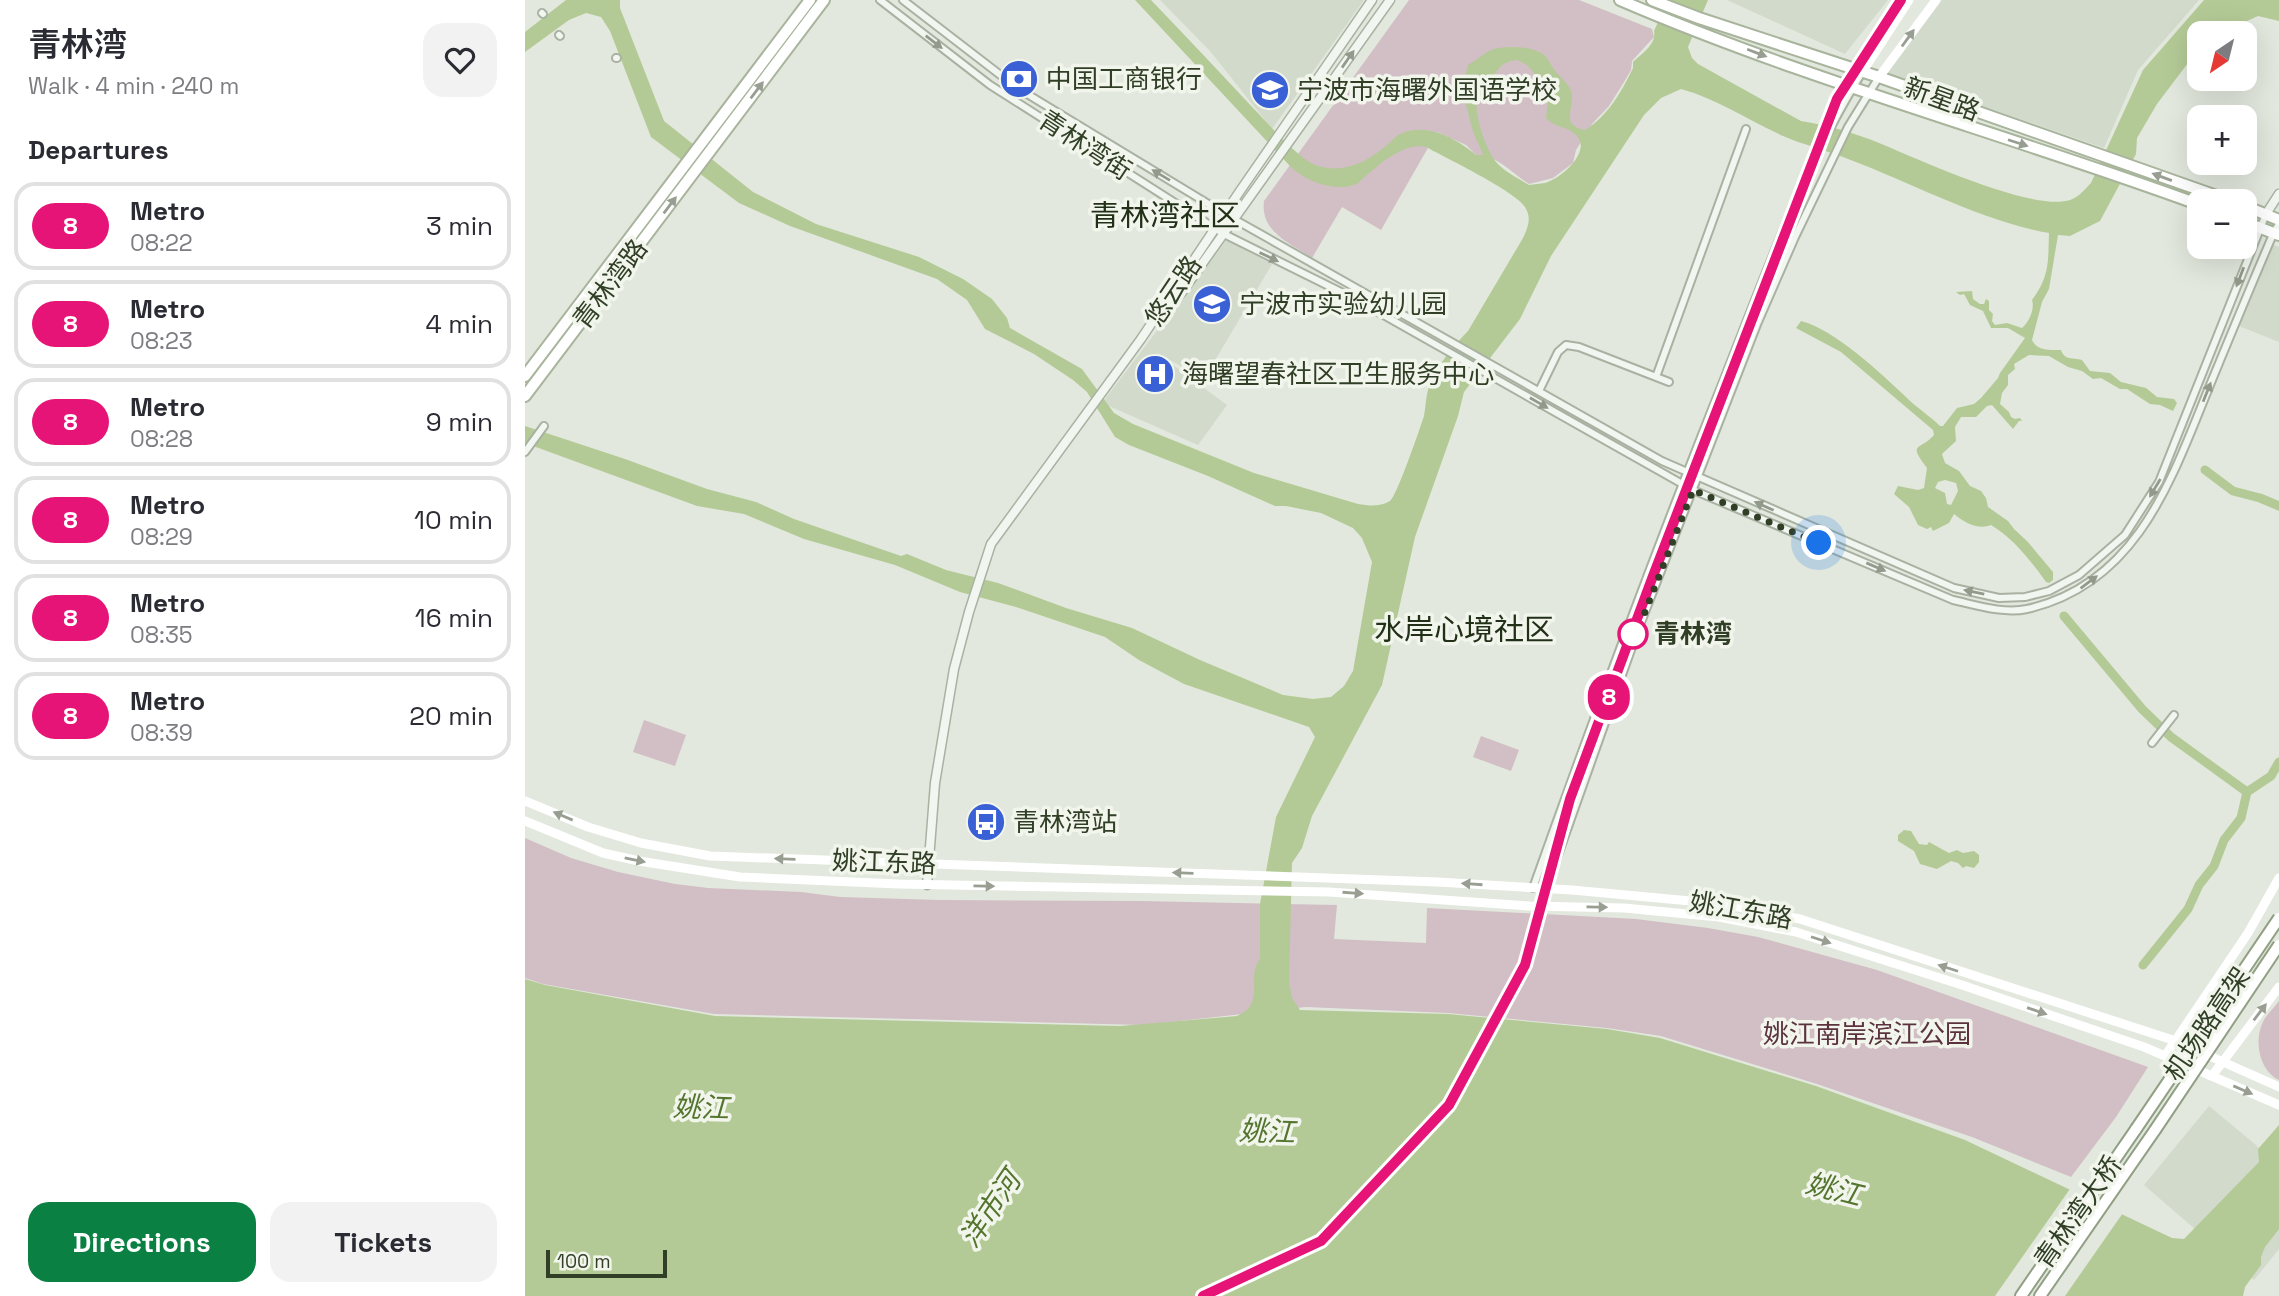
<!DOCTYPE html>
<meta charset="utf-8">
<style>
:root{--surface:#fff;--page:#f2f2f3;--text:#2b2b33;--muted:#7c7c81;--line:#e1e1e2;--accent:#0b8043}
body{margin:0;font-family:"Space Grotesk","Noto Sans SC",sans-serif;background:var(--page);color:var(--text);height:100vh;display:flex;flex-direction:column;font-size:26px;white-space:nowrap}
*{box-sizing:border-box;margin:0}
p{font-size:23px;color:var(--muted)}
.icon{flex:none;width:38px;height:38px;fill:none;stroke:currentColor;stroke-width:2;stroke-linecap:round;stroke-linejoin:round}
.map{position:relative;flex:1;overflow:hidden}
.details{display:flex;flex-direction:column;background:var(--surface);width:525px}
.details>*{flex:none}
.badge{padding:0 14px;border-radius:23px;font-size:24px;line-height:46px}
.needle{width:46px;rotate:215deg}
.controls{position:absolute;left:1662px;top:21px;display:grid;gap:14px}
.controls a{display:grid;place-items:center;width:70px;height:70px;border-radius:14px;background:var(--surface);box-shadow:0 7px 28px #0002;font-size:35px}
.scale{position:absolute;left:21px;bottom:18px;width:121px;box-sizing:border-box;padding-left:7px;border:4px solid #313f26;border-top:0;font-size:19px;line-height:24px;white-space:nowrap;color:#313f26;-webkit-text-stroke:5px #f1f5ec;paint-order:stroke}
.you{position:absolute;width:35px;height:35px;margin:-18px;border:5px solid #fff;border-radius:50%;background:#1a73e8;box-shadow:0 0 0 10px #1a73e833}
.map>.badge{position:absolute;translate:-50% -50%;box-shadow:0 0 0 4px #fff}
h2{padding:0 28px;font-size:26px;line-height:63px}
.round{display:grid;place-items:center;flex:none;width:74px;height:74px;border-radius:21px;background:var(--page)}
.summary{display:flex;align-items:center;justify-content:space-between;height:119px;padding:0 28px}
h1{font-size:33px;font-weight:600;line-height:52px}
.cta{display:flex;gap:14px;margin-top:auto;padding:14px 28px}
.cta a{flex:1;height:80px;border-radius:21px;background:var(--accent);color:#fff;font-size:28px;font-weight:600;line-height:80px;text-align:center}
.cta a+a{background:var(--page);color:var(--text)}
ul{padding:0;list-style:none}
li{display:flex;align-items:center;gap:21px;height:88px;margin:0 14px 10px;padding:0 14px;border:4px solid var(--line);border-radius:21px}
li div{flex:1}
li b{display:block;font-size:26px}
li em{font-style:normal}
li .badge{min-width:77px;font-weight:700;text-align:center}
main{display:flex;flex:1;min-height:0}
.map>svg:first-child{display:block}
</style>
<main>
<section class="details">
<div class="summary"><div><h1>青林湾</h1><p>Walk · 4 min · 240 m</p></div><a class="round"><svg class="icon" aria-label="heart" viewBox="0 0 24 24"><path d="M12 20l-8-8c-3-5 5-10 8-4 3-6 11-1 8 4z"/></svg></a></div>
<h2>Departures</h2>
<ul>
<li><span class="badge" style="background:#e61477;color:#fff">8</span><div><b>Metro</b><p>08:22</p></div><em>3 min</em></li>
<li><span class="badge" style="background:#e61477;color:#fff">8</span><div><b>Metro</b><p>08:23</p></div><em>4 min</em></li>
<li><span class="badge" style="background:#e61477;color:#fff">8</span><div><b>Metro</b><p>08:28</p></div><em>9 min</em></li>
<li><span class="badge" style="background:#e61477;color:#fff">8</span><div><b>Metro</b><p>08:29</p></div><em>10 min</em></li>
<li><span class="badge" style="background:#e61477;color:#fff">8</span><div><b>Metro</b><p>08:35</p></div><em>16 min</em></li>
<li><span class="badge" style="background:#e61477;color:#fff">8</span><div><b>Metro</b><p>08:39</p></div><em>20 min</em></li>
</ul>
<div class="cta"><a>Directions</a><a>Tickets</a></div>
</section>
<div class="map">
<svg width="1754" height="1296" viewBox="0 0 1754 1296">
<rect width="100%" height="100%" fill="#e2e8dd"/>
<path fill="#d1dacb" d="M635,0H839L747,129L685,51Z
M1202,0H1363L1320,54Z
M1417,0H1674L1613,70L1579,148L1362,73Z
M701,240L747,264L679,379L629,351L702,405L673,445L577,403Z
M1746,244L1754,247V342L1714,326Z
M1684,1106L1731,1145L1754,1173V1249L1729,1280L1619,1185Z"/>
<path fill="#d2bec5" d="M884,0H1054L1127,29L1129,37L1107,61L1106,70L1099,82L1084,106L1067,124L1051,150L1048,163L1028,178L1004,184C988,174 971,154 951,155L941,145L912,132L856,230L817,207L787,258C765,243 735,232 739,201Z
M119,720L161,735L150,766L108,752Z
M956,736L994,750L986,771L948,757Z
M0,838L46,858L93,872L150,884L183,888L276,892L315,897L414,900L615,901L812,905L809,939L901,943L902,908L1111,919L1183,928L1233,937L1352,970L1623,1067L1591,1117L1546,1177L1447,1137L1292,1084L1136,1036L1082,1028L923,1013L781,1007L618,1025L189,1014L18,984L0,978Z
M1754,1001V1080C1735,1071 1729,1043 1737,1024C1740,1016 1749,1008 1754,1001Z"/>
<path fill="#b4ca96" fill-rule="evenodd" d="M41,0H95V8L139,121L228,192L291,224L394,257L438,279L467,299L482,318L485,328L557,369L589,413L608,424L729,473L833,504C845,506 854,507 865,501C872,496 895,428 899,416C901,405 901,393 905,384C913,364 929,345 943,331L998,238C1003,227 1007,218 1000,207C990,191 921,158 901,147C877,141 849,169 832,184C809,193 779,181 763,164L610,0H626C661,36 695,73 729,109C743,123 774,160 793,166C816,173 839,164 857,149C863,145 868,139 873,135C900,121 931,138 951,155H958C955,146 949,136 947,128C943,114 942,102 934,90L938,84L943,65C950,61 958,54 966,50C979,45 1009,46 1019,55C1025,60 1026,67 1032,73C1037,79 1046,86 1047,95C1048,110 1036,126 1060,130C1083,116 1097,91 1108,68V62C1116,54 1132,44 1129,31L1143,0H1183L1163,47L1167,58L1173,64L1276,121C1302,125 1330,133 1354,143C1393,159 1507,212 1545,200C1554,197 1559,190 1566,183L1618,70L1679,0H1754V21L1733,16L1695,33H1675V47L1632,104L1612,138L1611,154L1575,221L1545,236L1533,235L1524,289L1517,302L1507,340C1512,351 1524,350 1536,350C1540,361 1547,357 1557,360L1565,371L1585,373L1596,382L1621,388L1632,397L1649,399L1652,403L1648,411L1635,405L1625,404L1602,389H1595L1576,378L1568,379L1557,371L1543,367L1524,356L1504,355L1489,364L1490,369L1483,375V385L1477,393L1475,404L1484,412L1486,417L1490,419L1495,418L1497,421H1494L1488,429L1467,405L1462,406L1451,417H1436L1430,427L1431,441L1417,454L1420,463L1434,471L1445,486L1456,491L1461,498L1463,507L1483,521L1489,529L1502,541L1528,572V580L1524,583L1521,582C1506,561 1488,538 1466,525C1453,530 1440,523 1429,514L1424,523L1408,531L1406,527L1402,529L1393,525L1384,507L1369,494L1373,486L1393,490L1399,488L1402,468C1382,442 1395,451 1409,435L1408,430L1316,352L1271,328L1276,321C1310,330 1356,373 1382,398C1392,408 1405,416 1415,426H1418L1432,408L1449,404L1456,398L1473,378L1475,373L1500,338L1483,328H1466L1458,311L1445,305L1439,294L1435,295L1431,292L1447,291L1448,299L1455,304H1459L1461,299L1464,301V310L1468,314L1467,321L1470,325L1482,323L1497,328C1504,322 1510,309 1507,300C1525,276 1523,261 1524,233C1453,220 1390,184 1323,159C1301,150 1279,145 1258,136C1223,120 1192,99 1156,89L1136,98L1119,115L1026,256L995,319L939,392L933,416L890,537L857,685L787,816L777,848L767,863L764,981L767,998L775,1010L923,1014L1082,1029L1135,1038L1291,1086L1440,1140L1647,1238L1659,1239L1734,1162L1733,1149L1754,1125V1229L1740,1247L1736,1257V1265L1720,1287L1718,1296H0V979L20,985L190,1016L595,1026L712,1016C742,1003 720,978 735,959V904L751,817L790,737L784,727L659,684L614,660L580,637L491,607L435,592L370,565L279,539L219,514L172,506L0,443V426L100,459L182,489L231,502L269,519L376,556L382,554L421,570L473,583L541,608L607,628L675,660L758,695L788,699L806,697L819,686L828,671L847,562L837,538L828,528L796,513L761,506H750L683,476L604,445L590,437L562,392L548,380L509,354L460,329L442,300L412,279L265,226L214,203L126,137L85,31L76,17L61,13L44,20L0,52V32ZM992,60L1002,65L1009,73L1023,102L1021,118C1030,128 1041,126 1050,134C1069,150 1036,179 1020,183C1015,184 1009,184 1004,185C994,179 980,172 972,163C962,153 949,115 952,101C954,93 961,90 964,83C972,70 977,61 992,60ZM1420,480L1431,483L1433,491L1426,505L1422,504L1420,493L1410,488L1413,482Z
M1379,830L1386,831L1394,844L1402,845L1404,842L1424,853L1432,850L1438,853L1449,851L1454,855V862L1449,868L1441,866L1438,868L1433,863L1426,861L1412,869L1395,864L1389,851L1373,841V835Z"/>
<path fill="#e2e8dd" d="M1547,1186L1600,1210L1540,1296H1470Z"/>
<g fill="none" stroke-linecap="round" stroke-linejoin="round">
<path stroke="#b4ca96" stroke-width="9" d="M1680,470L1708,491L1735,498L1754,506
M1539,616L1617,709L1646,737L1722,792
M1618,965L1663,909L1674,885L1689,866L1699,840L1716,818L1722,792L1746,776L1754,762"/>
<g stroke="#a9b2a2" stroke-width="10">
<path id="minor" d="M355,0L465,85L699,234L830,299L1168,490L1428,600C1451,605 1478,614 1502,609C1613,584 1647,478 1685,385C1706,334 1727,283 1749,232L1754,224
M378,0L491,87L512,100L700,214L1137,461L1429,588L1474,598L1500,597L1524,591L1554,575L1600,535L1634,482L1741,214
M17,13L18,14
M34,35L35,36
M91,58H92
M1131,377L1221,129
M1014,391L1033,352L1041,345L1054,347L1144,382
M0,452L19,426
M1627,743L1649,715
M1008,888C1069,716 1133,544 1201,374C1242,271 1279,165 1338,71
M1021,889L1113,630L1233,322L1270,237L1323,127L1354,77"/>
</g>
<g stroke="#a9b2a2" stroke-width="11">
<path id="tertiary" d="M1741,214L1754,194
M637,315L657,292L865,0
M402,885L410,783L429,669L444,612L466,544L616,339L715,191L847,0"/>
</g>
<g stroke="#a8b49c" stroke-width="14">
<path id="primary" d="M1095,0C1283,81 1482,134 1675,205
M1127,0L1174,18L1354,77L1706,201
M1720,206L1754,220
M1720,222L1754,235
M0,376L285,0
M0,396L299,0"/>
</g>
<g stroke="#919f84" stroke-width="14">
<path id="trunk" d="M1496,1296L1611,1129
M1515,1296L1630,1130"/>
</g>
<use href="#minor" stroke="#f2f6f0" stroke-width="6"/>
<use href="#tertiary" stroke="#f2f6f0" stroke-width="8"/>
<path stroke="#fff" stroke-width="9" d="M1338,71L1384,0
M1354,77L1411,0
M0,801L63,827L116,843L185,856L913,882L1047,890L1198,904L1275,919L1651,1041L1754,1087
M0,821L78,853L114,861L215,877L374,884L804,892L1004,906L1099,908L1194,917L1271,932L1437,985L1619,1047L1754,1105
M1640,1056L1723,933L1754,878
M1687,1076L1754,987"/>
<use href="#primary" stroke="#fff" stroke-width="10"/>
<use href="#trunk" stroke="#fff" stroke-width="10"/>
<g stroke="#919f84" stroke-width="14" stroke-linecap="butt">
<path id="trunk-bridge" d="M1611,1129L1754,918
M1630,1130L1754,945"/>
</g>
<use href="#trunk-bridge" stroke="#fff" stroke-width="10"/>
</g>
<defs><path id="oneway-solid" d="M-6-.8H1V-3.2L6.5 0L1 3.2V.8H-6Z" transform="scale(1.75)"/></defs>
<g fill="#989f92">
<use href="#oneway-solid" transform="translate(1383 38) rotate(-54)"/>
<use href="#oneway-solid" transform="translate(1232 53) rotate(21)"/>
<use href="#oneway-solid" transform="translate(232 90) rotate(-53)"/>
<use href="#oneway-solid" transform="translate(1493 143) rotate(18)"/>
<use href="#oneway-solid" transform="translate(1637 177) rotate(-160)"/>
<use href="#oneway-solid" transform="translate(145 205) rotate(-53)"/>
<use href="#oneway-solid" transform="translate(38 816) rotate(-157)"/>
<use href="#oneway-solid" transform="translate(260 859) rotate(-178)"/>
<use href="#oneway-solid" transform="translate(110 860) rotate(11)"/>
<use href="#oneway-solid" transform="translate(658 873) rotate(-178)"/>
<use href="#oneway-solid" transform="translate(947 884) rotate(-176)"/>
<use href="#oneway-solid" transform="translate(459 886) rotate(1)"/>
<use href="#oneway-solid" transform="translate(828 893) rotate(4)"/>
<use href="#oneway-solid" transform="translate(1072 907) rotate(1)"/>
<use href="#oneway-solid" transform="translate(1296 940) rotate(18)"/>
<use href="#oneway-solid" transform="translate(1423 968) rotate(-162)"/>
<use href="#oneway-solid" transform="translate(1512 1011) rotate(19)"/>
<use href="#oneway-solid" transform="translate(1735 1012) rotate(-53)"/>
<use href="#oneway-solid" transform="translate(1718 1090) rotate(23)"/>
</g>
<g fill="#929a8b">
<use href="#oneway-solid" transform="translate(409 42) rotate(38)"/>
<use href="#oneway-solid" transform="translate(823 59) rotate(-55)"/>
<use href="#oneway-solid" transform="translate(636 175) rotate(-149)"/>
<use href="#oneway-solid" transform="translate(744 257) rotate(26)"/>
<use href="#oneway-solid" transform="translate(1715 277) rotate(111)"/>
<use href="#oneway-solid" transform="translate(1682 392) rotate(-68)"/>
<use href="#oneway-solid" transform="translate(1014 403) rotate(30)"/>
<use href="#oneway-solid" transform="translate(1630 488) rotate(121)"/>
<use href="#oneway-solid" transform="translate(1239 506) rotate(-156)"/>
<use href="#oneway-solid" transform="translate(1351 567) rotate(23)"/>
<use href="#oneway-solid" transform="translate(1564 582) rotate(-37)"/>
<use href="#oneway-solid" transform="translate(1449 592) rotate(-168)"/>
</g>
<g fill="none" stroke-linecap="round" stroke-linejoin="round">
<g stroke="#fff" stroke-width="16">
<path id="line" d="M678,1296L796,1241L924,1105L1000,965L1045,799L1128,576L1312,99L1376,0"/>
</g>
<use href="#line" stroke="#e61477" stroke-width="10"/>
<path stroke="#313f26" stroke-width="7" stroke-dasharray="0 12.6" d="M1108,634L1113,630L1168,490L1294,543"/>
</g>
<defs>
<g id="bank-disc" transform="scale(2.0125)"><circle r="9.5" fill="#3a60d5" stroke="#f1f5ec"/><path d="M-6-4H6V4H-6ZM0-2.3a2.3 2.3 0 1 0 0 4.6a2.3 2.3 0 1 0 0-4.6Z" fill="#fff"/></g>
<g id="school-disc" transform="scale(2.0125)"><circle r="9.5" fill="#3a60d5" stroke="#f1f5ec"/><path d="M0-5L7-2L0 1L-7-2ZM-4 1L0 2.5L4 1V4Q0 6-4 4Z" fill="#fff"/></g>
<g id="hospital-disc" transform="scale(2.0125)"><circle r="9.5" fill="#3a60d5" stroke="#f1f5ec"/><path d="M-5-5h3v3.5h4V-5h3V5h-3V1.5h-4V5h-3Z" fill="#fff"/></g>
<g id="bus-disc" transform="scale(2.0125)"><circle r="9.5" fill="#3a60d5" stroke="#f1f5ec"/><path d="M-5-6H5V4H4V6H2V4H-2V6H-4V4H-5ZM-3.5-4V0h7V-4ZM-3.5 1.2v1.5H-2V1.2ZM2 1.2v1.5H3.5V1.2Z" fill="#fff"/></g>
</defs>
<g fill-rule="evenodd">
<use href="#bank-disc" x="494" y="79"/>
<use href="#school-disc" x="745" y="90"/>
<use href="#school-disc" x="687" y="304"/>
<use href="#hospital-disc" x="630" y="374"/>
<use href="#bus-disc" x="461" y="822"/>
</g>
<circle fill="#fff" stroke="#e61477" stroke-width="3.5" cx="1108" cy="634" r="14"/>
<g text-anchor="middle" stroke-width="7" stroke-linejoin="round" paint-order="stroke">
<g font-size="26" fill="#313f26" stroke="#f1f5ec" text-anchor="start">
<text x="521" y="88">中国工商银行</text>
<text x="772" y="99">宁波市海曙外国语学校</text>
<text x="714" y="313">宁波市实验幼儿园</text>
<text x="657" y="383">海曙望春社区卫生服务中心</text>
<text x="488" y="831">青林湾站</text>
</g>
<g font-size="26" fill="#313f26" stroke="#f1f5ec">
<text transform="translate(1417 99) rotate(20)" y="9">新星路</text>
<text transform="translate(560 145) rotate(33)" y="9">青林湾街</text>
<text transform="translate(85 284) rotate(-53)" y="9">青林湾路</text>
<text transform="translate(648 291) rotate(-56)" y="9">悠云路</text>
<text transform="translate(359 862) rotate(2)" y="9">姚江东路</text>
<text transform="translate(1216 910) rotate(10)" y="9">姚江东路</text>
<text transform="translate(1682 1024) rotate(-56)" y="9">机场路高架</text>
<text transform="translate(1553 1212) rotate(-55)" y="9">青林湾大桥</text>
</g>
<g font-size="26" font-weight="bold" fill="#313f26" stroke="#f1f5ec" text-anchor="start">
<text x="1129" y="643">青林湾</text>
</g>
<g font-size="26" fill="#5b323e" stroke="#f1f5ec">
<text x="1342" y="1043">姚江南岸滨江公园</text>
</g>
<g font-size="28" font-style="italic" fill="#54752e" stroke="#f1f5ec">
<text transform="translate(176 1107) rotate(2)" y="10">姚江</text>
<text transform="translate(742 1131) rotate(2)" y="10">姚江</text>
<text transform="translate(1309 1189) rotate(14)" y="10">姚江</text>
<text transform="translate(465 1209) rotate(-56)" y="10">洋市河</text>
</g>
<g font-size="30" fill="#223018" stroke="#f1f5ec">
<text x="640" y="226">青林湾社区</text>
<text x="939" y="640">水岸心境社区</text>
</g>
</g>
</svg>
<div class="controls">
<a><svg class="needle" viewBox="-14 -14 28 28"><path d="M0-13l5 13h-10z" fill="#e53935"/><path d="M0 13l5-13h-10z" fill="#7c7c81"/></svg></a>
<a>+</a>
<a>−</a>
</div>
<div class="scale">100 m</div>
<div class="you" style="left:1294px;top:543px"></div>
<b class="badge" style="left:1084px;top:697px;background:#e61477;color:#fff">8</b>
</div>
</main>
